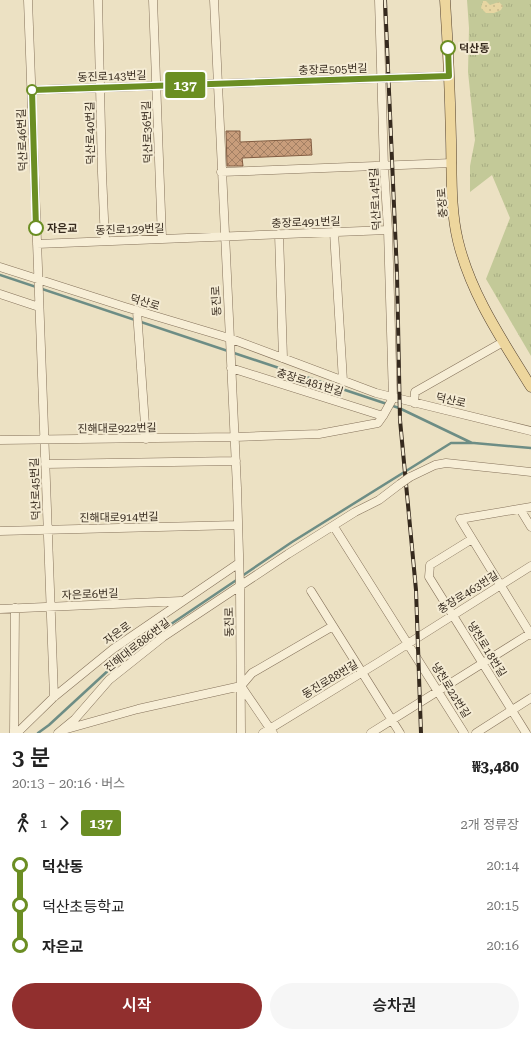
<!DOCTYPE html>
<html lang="ko">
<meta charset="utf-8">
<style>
:root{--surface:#fff;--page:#f6f6f6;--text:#222;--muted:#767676;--accent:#912f2e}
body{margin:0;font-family:"Roboto Serif","Noto Sans KR",serif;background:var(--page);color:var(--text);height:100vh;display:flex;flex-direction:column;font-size:15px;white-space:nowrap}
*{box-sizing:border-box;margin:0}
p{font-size:13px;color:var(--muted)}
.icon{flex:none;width:22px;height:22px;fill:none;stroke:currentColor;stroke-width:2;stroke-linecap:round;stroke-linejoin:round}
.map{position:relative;height:733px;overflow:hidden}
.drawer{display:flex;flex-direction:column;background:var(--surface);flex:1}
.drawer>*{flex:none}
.badge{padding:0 8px;border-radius:3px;font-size:14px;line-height:26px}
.map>.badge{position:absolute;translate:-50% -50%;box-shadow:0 0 0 2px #fff}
.legs{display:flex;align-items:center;gap:6px;height:44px;padding:0 12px;font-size:13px}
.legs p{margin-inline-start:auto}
.summary{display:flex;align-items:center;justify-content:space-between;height:68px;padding:0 12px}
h1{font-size:22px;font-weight:600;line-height:30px}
.primary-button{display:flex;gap:8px;margin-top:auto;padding:8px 12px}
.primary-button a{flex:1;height:46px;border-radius:24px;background:var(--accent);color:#fff;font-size:16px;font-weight:600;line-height:46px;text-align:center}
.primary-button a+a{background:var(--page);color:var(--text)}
ul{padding:0 12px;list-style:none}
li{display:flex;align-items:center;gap:14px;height:40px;font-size:15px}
li i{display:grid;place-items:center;width:6px;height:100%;margin:0 5px;background:currentColor}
li i::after{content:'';width:10px;height:10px;margin:-5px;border:3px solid;border-radius:50%;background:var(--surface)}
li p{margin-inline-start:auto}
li:first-child i{background:linear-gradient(#0000 50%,currentColor 0)}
li:last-child i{background:linear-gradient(currentColor 50%,#0000 0)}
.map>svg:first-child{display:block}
</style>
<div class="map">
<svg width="531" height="733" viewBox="0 0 531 733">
<defs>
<pattern id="grass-tufts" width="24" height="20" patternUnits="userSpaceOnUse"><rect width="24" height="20" fill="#c3c998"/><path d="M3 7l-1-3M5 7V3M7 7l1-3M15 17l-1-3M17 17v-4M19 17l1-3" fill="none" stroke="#a8ad83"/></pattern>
<pattern id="sand-dots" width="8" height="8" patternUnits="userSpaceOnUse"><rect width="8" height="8" fill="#e7d6a2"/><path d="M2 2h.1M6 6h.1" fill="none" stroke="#c7b88b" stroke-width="1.8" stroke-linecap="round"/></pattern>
<pattern id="building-cross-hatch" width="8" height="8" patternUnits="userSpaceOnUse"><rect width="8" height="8" fill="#c89d7b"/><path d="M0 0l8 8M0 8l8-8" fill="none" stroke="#a38064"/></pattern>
</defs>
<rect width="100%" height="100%" fill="#ece1c3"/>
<path fill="url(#grass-tufts)" d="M467,0H531V356L486,279L510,218L492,175L470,192V166L475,140L468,72L469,28Z"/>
<path fill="url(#sand-dots)" d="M483,1H486L490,5L499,2L503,6L501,10L494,13H486L481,8Z"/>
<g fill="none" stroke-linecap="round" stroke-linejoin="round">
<path stroke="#6d8d85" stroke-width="2.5" d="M0,275L399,408L472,443
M242,576L292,542L451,443H474L531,448
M38,733L49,725L125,655L238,579"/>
</g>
<path fill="url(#building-cross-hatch)" stroke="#835d42" d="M226,131H240V142L311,139L312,155L242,158L243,166H227Z"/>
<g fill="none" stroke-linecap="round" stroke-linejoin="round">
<g stroke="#85725b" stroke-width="9">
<path id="minor" d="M28,0L54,697
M98,0L102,173L105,241
M153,0L162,239
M214,0L237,488L240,587L241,733
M32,90L449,76
M221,172L452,163
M334,232L343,381
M279,234L283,358
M37,244L388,230
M0,267L125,307L229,338L376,393L531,431
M0,294L39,307
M137,311L146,439
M231,368L383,416
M414,403L415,392L503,342
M0,440L235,437L319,434L378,423L383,416L393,398L388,230L384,167L379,0
M45,464L236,461
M410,477L435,465L446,463L531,472
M531,507L460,519L531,635
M520,509L531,527
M336,530L464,733
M0,531L238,525
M472,539L430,565L429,577L526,733
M311,591L400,733
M0,609L181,601
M241,686L252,673L333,626
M241,686L273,733
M63,730L138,709L241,686
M14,733L15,608
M17,733L54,697L113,649L239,563
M58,733L75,719L109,680L163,637L288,554L355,512L379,500L400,484
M263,733L379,662L531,566
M371,733L531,633
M476,733L531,698"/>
</g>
<g stroke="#53412f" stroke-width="11">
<path id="major" d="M445,0C448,46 450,93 451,139C452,173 450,208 458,241C471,295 503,341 531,387"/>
</g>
<use href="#minor" stroke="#f7eed6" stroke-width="8"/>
<use href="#major" stroke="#edd69d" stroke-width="10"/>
<g stroke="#362a1e" stroke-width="4">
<path id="rail" d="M385,0L397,274L400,420L416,590L421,733"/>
</g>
<use href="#rail" stroke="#f4ebd3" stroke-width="2.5" stroke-dasharray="8" stroke-linecap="butt"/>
<g stroke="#85725b" stroke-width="9" stroke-linecap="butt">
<path id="minor-bridge" d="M400,484L410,477"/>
</g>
<use href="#minor-bridge" stroke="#f7eed6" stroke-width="8"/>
</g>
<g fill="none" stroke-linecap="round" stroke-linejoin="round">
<g stroke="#fff" stroke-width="9">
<path id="line-1" d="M36,228L32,90L449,76L448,48"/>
</g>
<use href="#line-1" stroke="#6b8e23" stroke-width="6"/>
</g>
<g fill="#fff" stroke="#6b8e23" stroke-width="2">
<circle cx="448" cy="48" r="7"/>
<circle cx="32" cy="90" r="5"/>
<circle cx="36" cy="228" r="7"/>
</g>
<g text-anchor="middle" stroke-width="4" stroke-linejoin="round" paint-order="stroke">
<g font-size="11" font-weight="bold" fill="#362a1e" stroke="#f4ebd3" text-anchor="start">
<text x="459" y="52">덕산동</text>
<text x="47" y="232">자은교</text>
</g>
<g font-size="11" fill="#362a1e" stroke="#f4ebd3">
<text transform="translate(333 69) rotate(-2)" y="4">충장로505번길</text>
<text transform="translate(112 76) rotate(-2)" y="4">동진로143번길</text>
<text transform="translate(147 132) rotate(-92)" y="4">덕산로36번길</text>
<text transform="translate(90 133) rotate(-91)" y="4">덕산로40번길</text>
<text transform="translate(22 140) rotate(-92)" y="4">덕산로46번길</text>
<text transform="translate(375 199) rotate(-93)" y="4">덕산로14번길</text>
<text transform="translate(442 203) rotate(-94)" y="4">충장로</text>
<text transform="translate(306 222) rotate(-2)" y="4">충장로491번길</text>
<text transform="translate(130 229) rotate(-2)" y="4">동진로129번길</text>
<text transform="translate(216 301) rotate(-93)" y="4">동진로</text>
<text transform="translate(145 302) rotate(17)" y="4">덕산로</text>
<text transform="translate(310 382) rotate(17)" y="4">충장로481번길</text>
<text transform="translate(451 400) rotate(13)" y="4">덕산로</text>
<text transform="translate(117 428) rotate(-1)" y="4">진해대로922번길</text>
<text transform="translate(35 489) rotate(-92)" y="4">덕산로45번길</text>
<text transform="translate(119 517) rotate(-1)" y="4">진해대로914번길</text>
<text transform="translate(468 592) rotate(-32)" y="4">충장로463번길</text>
<text transform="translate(90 594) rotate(-2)" y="4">자은로6번길</text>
<text transform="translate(229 622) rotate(-91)" y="4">동진로</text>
<text transform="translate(117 633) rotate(-36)" y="4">자은로</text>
<text transform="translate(137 645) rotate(-38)" y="4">진해대로886번길</text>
<text transform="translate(487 649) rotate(58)" y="4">냉천로18번길</text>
<text transform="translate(330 679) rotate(-31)" y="4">동진로88번길</text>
<text transform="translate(451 690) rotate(58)" y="4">냉천로22번길</text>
</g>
</g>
</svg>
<b class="badge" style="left:185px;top:85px;background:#6b8e23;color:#fff">137</b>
</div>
<section class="drawer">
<div class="summary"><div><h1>3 분</h1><p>20:13 – 20:16 · 버스</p></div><b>₩3,480</b></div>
<div class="legs"><svg class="icon" aria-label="walk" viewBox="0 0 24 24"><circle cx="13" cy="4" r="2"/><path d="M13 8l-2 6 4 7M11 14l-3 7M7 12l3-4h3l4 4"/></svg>1<svg class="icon" aria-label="forward" viewBox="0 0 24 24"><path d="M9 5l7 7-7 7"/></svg><b class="badge" style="background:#6b8e23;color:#fff">137</b><p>2개 정류장</p></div>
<ul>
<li><i style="color:#6b8e23"></i><b>덕산동</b><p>20:14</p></li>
<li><i style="color:#6b8e23"></i><span>덕산초등학교</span><p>20:15</p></li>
<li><i style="color:#6b8e23"></i><b>자은교</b><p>20:16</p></li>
</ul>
<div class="primary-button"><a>시작</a><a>승차권</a></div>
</section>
